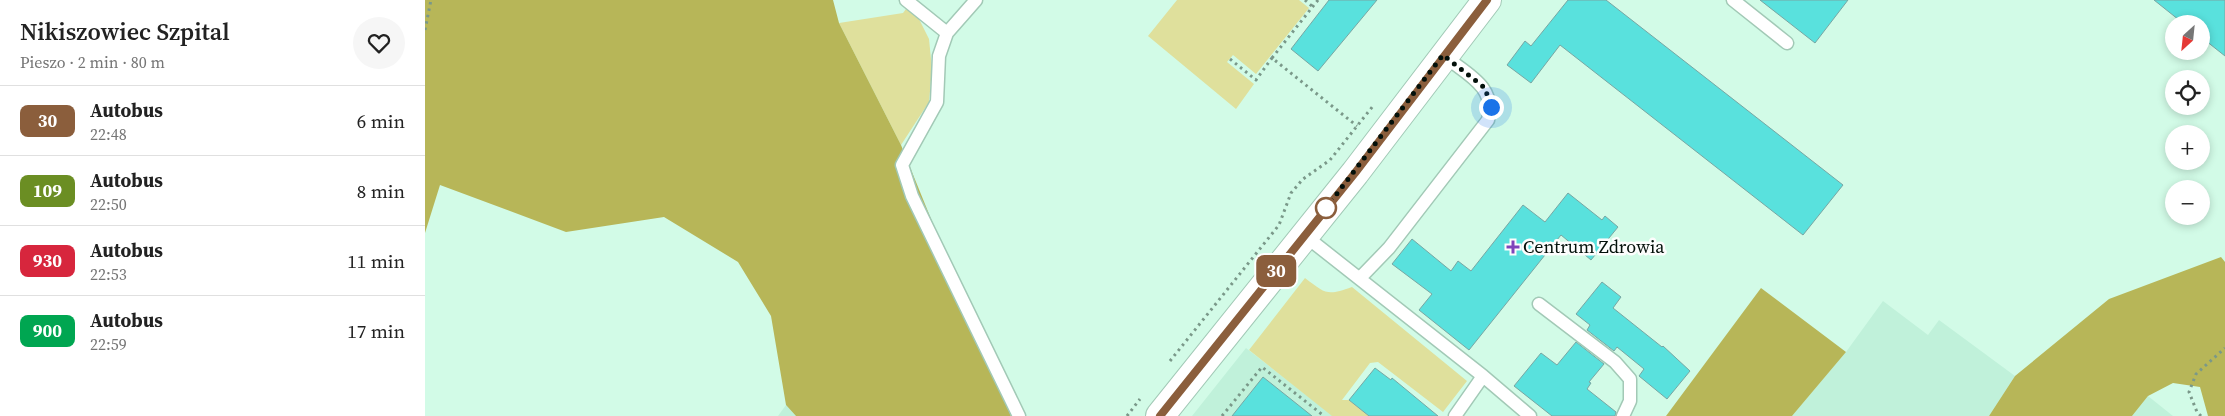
<!DOCTYPE html>
<html lang="pl">
<meta charset="utf-8">
<style>
:root{--surface:#fff;--page:#f6f6f6;--text:#222;--muted:#767676;--line:#e0e0e0}
body{margin:0;font-family:"Source Serif 4",serif;background:var(--page);color:var(--text);height:100vh;display:flex;flex-direction:column;font-size:19px;white-space:nowrap}
*{box-sizing:border-box;margin:0}
p{font-size:16px;color:var(--muted)}
.icon{flex:none;width:28px;height:28px;fill:none;stroke:currentColor;stroke-width:2;stroke-linecap:round;stroke-linejoin:round}
.map{position:relative;flex:1;overflow:hidden}
.details{display:flex;flex-direction:column;background:var(--surface);width:425px}
.details>*{flex:none}
.badge{padding:0 10px;border-radius:8px;font-size:18px;line-height:32px}
.needle{width:32px;rotate:207deg}
.tools{position:absolute;left:1740px;top:15px;display:grid;gap:10px}
.tools a{display:grid;place-items:center;width:45px;height:45px;border-radius:50%;background:var(--surface);box-shadow:0 2px 8px #0003;font-size:25px}
.you{position:absolute;width:25px;height:25px;margin:-12px;border:4px solid #fff;border-radius:50%;background:#1a73e8;box-shadow:0 0 0 8px #1a73e833}
.map>.badge{position:absolute;translate:-50% -50%;box-shadow:0 0 0 2px #fff}
.round{display:grid;place-items:center;flex:none;width:52px;height:52px;border-radius:26px;background:var(--page)}
.overview{display:flex;align-items:center;justify-content:space-between;height:85px;padding:0 20px}
h1{font-size:24px;font-weight:600;line-height:38px}
ul{padding:0;list-style:none}
li{display:flex;align-items:center;gap:15px;height:70px;padding:0 20px;border-top:1px solid var(--line)}
li div{flex:1}
li b{display:block;font-size:19px}
li em{font-style:normal}
li .badge{min-width:55px;font-weight:700;text-align:center}
main{display:flex;flex:1;min-height:0}
.map>svg:first-child{display:block}
</style>
<main>
<section class="details">
<div class="overview"><div><h1>Nikiszowiec Szpital</h1><p>Pieszo · 2 min · 80 m</p></div><a class="round"><svg class="icon" aria-label="heart" viewBox="0 0 24 24"><path d="M12 20l-8-8c-3-5 5-10 8-4 3-6 11-1 8 4z"/></svg></a></div>
<ul>
<li><span class="badge" style="background:#8b5e3c;color:#fff">30</span><div><b>Autobus</b><p>22:48</p></div><em>6 min</em></li>
<li><span class="badge" style="background:#6b8e23;color:#fff">109</span><div><b>Autobus</b><p>22:50</p></div><em>8 min</em></li>
<li><span class="badge" style="background:#d7263d;color:#fff">930</span><div><b>Autobus</b><p>22:53</p></div><em>11 min</em></li>
<li><span class="badge" style="background:#00a651;color:#fff">900</span><div><b>Autobus</b><p>22:59</p></div><em>17 min</em></li>
</ul>
</section>
<div class="map">
<svg width="1800" height="416" viewBox="0 0 1800 416">
<rect width="100%" height="100%" fill="#d2fbe7"/>
<path fill="#c0f1da" d="M1458,301L1503,335L1514,320L1590,376L1564,416H1367L1421,352Z
M821,348L908,416H767Z
M1723,396L1748,416H1707Z
M361,405L371,416H353Z"/>
<path fill="#dfe09c" d="M752,0H874L884,8L831,74L808,55L802,62L829,84L811,109L723,36Z
M481,9L493,17L504,39L507,69L504,102L476,145L414,23L478,13Z
M880,278C901,294 902,296 927,287L1042,381L1018,412L953,362L945,363L917,400H924L944,416H907L824,350Z"/>
<path fill="#b7b658" d="M0,0H408L414,23L476,145L586,416H371L361,405L346,316L313,262L239,217L141,232L15,185L0,233Z
M1796,257L1800,262V416H1783L1775,387L1748,383L1723,396L1707,416H1564L1590,376L1684,299Z
M1336,288L1421,352L1367,416H1241Z"/>
<path fill="#59e1dd" stroke="#78a6a3" d="M904,0H952L893,71L866,49Z
M1143,0H1181L1418,185L1378,235L1135,45L1106,83L1082,65L1100,41L1106,46Z
M1335,0H1423L1390,43Z
M1729,0H1800V56L1776,37V24H1759Z
M1143,193L1177,220L1180,216L1193,227L1166,260L1136,235L1044,350L994,310L1007,294L967,264L987,239L1026,271L1033,261L1046,271L1098,205L1120,222Z
M1177,282L1196,297L1188,308L1237,347L1238,346L1265,371L1242,399L1214,376L1219,369L1192,347L1189,351L1162,330L1165,325L1151,314Z
M1151,342L1179,364L1164,382L1166,383L1162,389L1191,412L1190,416H1127L1089,386L1116,353L1132,365Z
M950,368L966,380L967,378L1013,416H944L924,400Z
M838,377L887,416H807Z"/>
<g fill="none" stroke-linecap="round" stroke-linejoin="round">
<g stroke="#a2c9b6" stroke-width="15">
<path id="service" d="M481,0L522,33
M551,0L522,33L514,56L512,102L477,165L487,196L594,416
M1308,0L1362,43
M879,235L1058,376L1105,416
M935,278L964,248L1063,120C1072,86 1041,74 1018,55
M1114,304L1190,362L1205,379V401L1198,416
M1030,416L1058,376"/>
</g>
<g stroke="#a2c9b6" stroke-width="30">
<path id="tertiary" d="M735,416L930,173L1062,0"/>
</g>
<path stroke="#7a9889" stroke-width="3" stroke-dasharray="2.5 4" stroke-linecap="butt" d="M880,0L888,7
M893,0L847,58L932,126
M0,30L6,0
M805,59L831,80L847,58
M745,361L854,225L866,193L878,179L905,160L948,106
M702,416L715,399
M797,416L837,367L899,416
M1776,416L1772,412L1764,392L1771,374L1800,348"/>
<use href="#service" stroke="#fff" stroke-width="12"/>
<use href="#tertiary" stroke="#fff" stroke-width="28"/>
</g>
<g fill="none" stroke-linecap="round" stroke-linejoin="round">
<g stroke="#fff" stroke-width="11">
<path id="line" d="M735,416L930,173L1062,0"/>
</g>
<use href="#line" stroke="#8b5e3c" stroke-width="8"/>
<path stroke="#03100a" stroke-width="5" stroke-dasharray="0 9" d="M901,208L1018,55L1060,88L1066,107"/>
</g>
<circle fill="#fff" stroke="#8b5e3c" stroke-width="2.5" cx="901" cy="208" r="10"/>
<path fill="#8044ba" stroke="#fdfdfd" stroke-width="2" d="M1085.5 239.5h5v5h5v5h-5v5h-5v-5h-5v-5h5z"/>
<g text-anchor="middle" stroke-width="5" stroke-linejoin="round" paint-order="stroke">
<g font-size="18" fill="#03100a" stroke="#fdfdfd" text-anchor="start">
<text x="1098" y="253">Centrum Zdrowia</text>
</g>
</g>
</svg>
<div class="tools">
<a><svg class="needle" viewBox="-14 -14 28 28"><path d="M0-13l5 13h-10z" fill="#e53935"/><path d="M0 13l5-13h-10z" fill="#767676"/></svg></a>
<a><svg class="icon" aria-label="locate" viewBox="0 0 24 24"><circle cx="12" cy="12" r="6"/><path d="M12 2v4M12 18v4M2 12h4M18 12h4"/></svg></a>
<a>+</a>
<a>−</a>
</div>
<div class="you" style="left:1066px;top:107px"></div>
<b class="badge" style="left:851px;top:271px;background:#8b5e3c;color:#fff">30</b>
</div>
</main>
